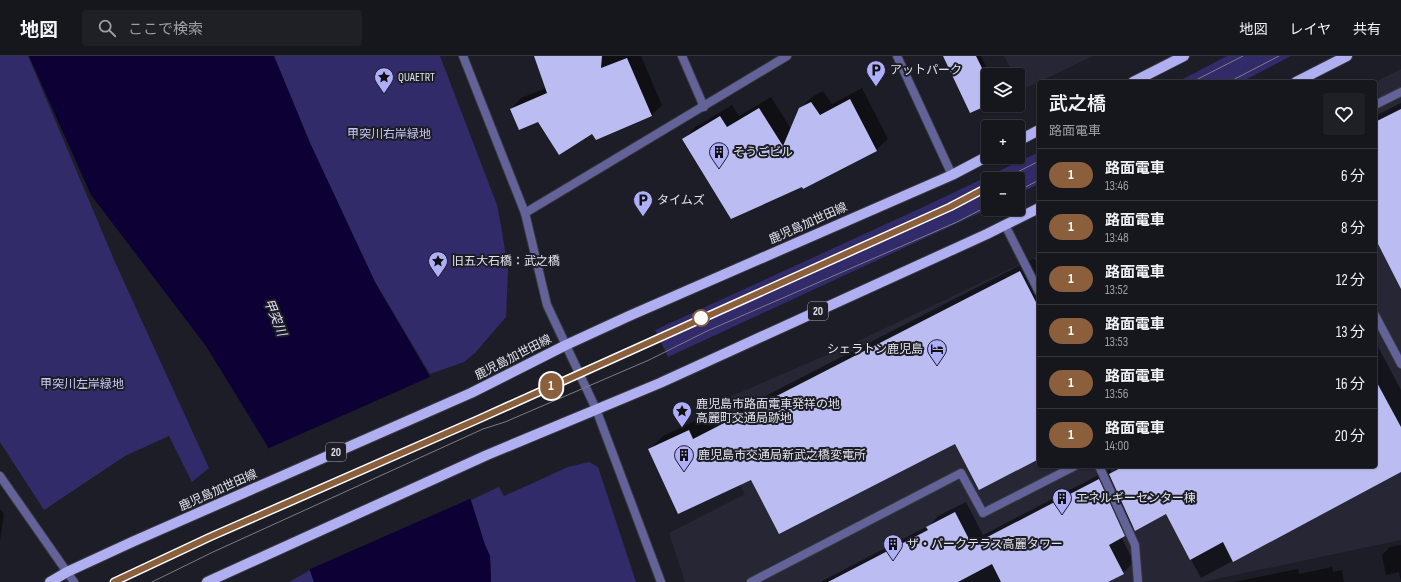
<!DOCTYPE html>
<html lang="ja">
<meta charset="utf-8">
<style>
:root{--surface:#16161d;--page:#1f1f26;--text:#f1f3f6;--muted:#9e9fa4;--line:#35353b}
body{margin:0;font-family:"Sofia Sans Condensed","Noto Sans JP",sans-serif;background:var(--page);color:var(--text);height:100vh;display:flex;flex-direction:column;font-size:15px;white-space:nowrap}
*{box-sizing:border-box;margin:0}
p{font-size:13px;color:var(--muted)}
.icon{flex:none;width:22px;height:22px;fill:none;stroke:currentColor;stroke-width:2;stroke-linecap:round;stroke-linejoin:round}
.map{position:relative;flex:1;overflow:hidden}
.drawer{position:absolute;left:1037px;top:24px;width:340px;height:388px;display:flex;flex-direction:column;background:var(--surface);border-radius:4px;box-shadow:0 1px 3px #0004,0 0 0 1px var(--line)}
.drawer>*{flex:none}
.badge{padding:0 8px;border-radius:13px;font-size:14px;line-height:26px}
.buttons{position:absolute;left:981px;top:12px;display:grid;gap:8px}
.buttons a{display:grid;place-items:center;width:44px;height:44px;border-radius:4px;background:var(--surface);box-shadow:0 1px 3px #0004,0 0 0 1px var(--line);font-size:20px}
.map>.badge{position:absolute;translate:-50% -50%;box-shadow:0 0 0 2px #fff}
.round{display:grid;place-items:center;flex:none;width:42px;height:42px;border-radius:4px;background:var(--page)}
.summary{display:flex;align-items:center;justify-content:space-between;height:68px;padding:0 12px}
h1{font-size:19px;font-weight:600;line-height:30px}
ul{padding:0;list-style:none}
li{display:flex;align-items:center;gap:12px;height:52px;padding:0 12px;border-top:1px solid var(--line)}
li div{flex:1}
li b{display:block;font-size:15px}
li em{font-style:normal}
li .badge{min-width:44px;font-weight:700;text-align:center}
header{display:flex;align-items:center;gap:24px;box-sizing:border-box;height:56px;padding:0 20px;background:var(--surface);border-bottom:1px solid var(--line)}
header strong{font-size:19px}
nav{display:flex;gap:22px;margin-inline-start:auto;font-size:14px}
.search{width:280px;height:36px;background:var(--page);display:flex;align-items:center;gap:10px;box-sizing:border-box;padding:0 14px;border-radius:4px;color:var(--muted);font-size:15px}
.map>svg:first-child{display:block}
</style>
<header>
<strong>地図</strong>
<div class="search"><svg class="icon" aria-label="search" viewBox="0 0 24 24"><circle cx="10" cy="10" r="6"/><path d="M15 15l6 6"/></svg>ここで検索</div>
<nav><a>地図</a><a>レイヤ</a><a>共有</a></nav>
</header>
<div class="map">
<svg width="1401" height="526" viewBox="0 0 1401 526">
<rect width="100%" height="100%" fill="#1d1d27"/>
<path fill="#262635" d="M1004,0H1093L1022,34L1018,26V19H1014Z
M1401,13V484L1202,526H685L669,477L745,438L702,353L856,286L1039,199V410H1375V26Z"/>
<path fill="#312b69" d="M0,0H28L115,206L209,412L192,426L169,380L125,400L44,454L0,386Z
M274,0H440L497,149L502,175L508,215L506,261L475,297L464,306L430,318L375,226L310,87Z
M1227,0H1291L1241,26H1177Z
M1039,96V128L1018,138V123H988V153L668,301L655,274L921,152Z
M589,406L598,411L636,526H491L490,500L485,489L471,444L499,431L504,440L568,411Z
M310,514L314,526H289Z"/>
<path fill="#0d0035" d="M29,0H274L310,87L375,226L433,326L485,489L490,500L491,526H314L268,391L206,290L91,139Z"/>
<path fill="#1d1d27" d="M432,320L435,326L472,442L308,514L267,393Z"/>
<path fill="#0007" d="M535,0H641L662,49L651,60L592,77L539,65L511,53L521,42L546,32Z
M944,0H981L990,19H988V48Z
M862,32L888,83L876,94L802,130L684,83L695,71L732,49L739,60L771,41L791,73L800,53L812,41L823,35L832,48Z
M1401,47V230L1375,180V60Z
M1034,202L1035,205L1036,204L1039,207V402L955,387L751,423L650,393L663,380L703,361L707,370Z
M1375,285L1401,334V415L1201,522L1166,457L1134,470L1121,481L1134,506L1123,517L1106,526H820L930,469L938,460L966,446L983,479L1110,413L1112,417L1118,410H1375Z
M0,453L4,458L0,485Z
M1401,489V526L1399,516L1386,519L1382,499L1390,491Z
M1332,511L1333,516L1342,514L1344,526H1233L1298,513L1299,518Z"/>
<path fill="#bbbcf2" d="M534,0H602L601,12L627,2L652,60L596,84L592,78L559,99L538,66L519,74L510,53L547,37Z
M943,0H976L988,24V49L970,57Z
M850,43L877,95L803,133L802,131L731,163L682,83L720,60L727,71L759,52L783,90L799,52L811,46L820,59Z
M1401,53V233L1375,182V66Z
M1020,215L1039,252V403L979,434L955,388L779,478L751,424L678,458L648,393L689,374L693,383Z
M1375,323L1401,371V416L1233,506L1223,486L1190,504L1166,458L1135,475L1109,418L1124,410H1375Z
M1099,423L1125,480L1109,489L1124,518L1108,526H1001L992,508L958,526H828L928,474L926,471L955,456L972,489Z"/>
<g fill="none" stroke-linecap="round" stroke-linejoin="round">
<g stroke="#393942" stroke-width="10">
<path id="service" d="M1375,49L1401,36
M1005,169L1039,236
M1375,259L1401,308
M1099,410L1135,489L1138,526
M751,526L961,417L983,457L1075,410"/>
</g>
<g stroke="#393942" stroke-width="10">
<path id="minor" d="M682,0L704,51
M897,0L952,119
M525,157L787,0"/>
</g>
<g stroke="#393942" stroke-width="10">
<path id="tertiary" d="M463,0L525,157L547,249L596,353L661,526
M0,420L74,526"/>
</g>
<g stroke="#393942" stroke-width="12">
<path id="primary" d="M1133,26L1184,0
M1296,26L1347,0
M1018,85L1039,74
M50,526L67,516L132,486L471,337L566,289L629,260L952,119L988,100
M207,526L487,399L660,327L987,178L1039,152"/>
</g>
<use href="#service" stroke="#646399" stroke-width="8"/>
<use href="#minor" stroke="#646399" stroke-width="8"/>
<use href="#tertiary" stroke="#646399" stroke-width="8"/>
<use href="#primary" stroke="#afaff2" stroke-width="10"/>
<path stroke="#7d7d85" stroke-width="1" d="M1192,26L1243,0
M1229,26L1279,0
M1004,123L1039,105
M1018,135L1039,124
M114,526L209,481L479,363L950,151L988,131
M152,526L213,496L483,373L505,366L649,304L707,275L957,166L988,150"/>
</g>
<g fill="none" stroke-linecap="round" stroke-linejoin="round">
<g stroke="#fff" stroke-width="9">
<path id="line" d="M114,526L210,481L479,363L950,151L988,131"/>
</g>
<use href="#line" stroke="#8b5e3c" stroke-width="6"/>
</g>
<defs>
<g id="parking-pin" transform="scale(1)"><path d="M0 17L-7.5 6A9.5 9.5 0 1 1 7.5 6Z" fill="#afaefa" stroke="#1d1d27"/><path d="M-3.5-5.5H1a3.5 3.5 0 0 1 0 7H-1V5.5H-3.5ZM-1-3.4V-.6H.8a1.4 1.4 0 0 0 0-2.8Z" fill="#111"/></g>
<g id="sight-pin" transform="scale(1)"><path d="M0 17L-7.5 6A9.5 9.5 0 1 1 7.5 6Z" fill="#afaefa" stroke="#1d1d27"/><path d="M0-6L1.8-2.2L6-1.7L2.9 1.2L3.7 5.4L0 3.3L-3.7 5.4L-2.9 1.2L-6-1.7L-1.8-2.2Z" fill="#111"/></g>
<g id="building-pin" transform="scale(1)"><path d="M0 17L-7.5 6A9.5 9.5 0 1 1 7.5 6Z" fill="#afaefa" stroke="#1d1d27"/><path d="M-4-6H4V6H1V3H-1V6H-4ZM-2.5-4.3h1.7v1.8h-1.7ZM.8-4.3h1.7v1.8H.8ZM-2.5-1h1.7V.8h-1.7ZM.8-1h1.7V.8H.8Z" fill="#111"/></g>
<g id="hotel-pin" transform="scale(1)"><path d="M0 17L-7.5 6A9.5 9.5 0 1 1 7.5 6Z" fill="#afaefa" stroke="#1d1d27"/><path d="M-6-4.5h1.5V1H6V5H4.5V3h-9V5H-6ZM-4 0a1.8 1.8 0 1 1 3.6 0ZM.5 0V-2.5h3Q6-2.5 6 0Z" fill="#111"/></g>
</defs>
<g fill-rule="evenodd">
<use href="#parking-pin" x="876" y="14"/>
<use href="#sight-pin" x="384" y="21"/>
<use href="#building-pin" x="719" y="96"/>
<use href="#parking-pin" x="643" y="144"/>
<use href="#sight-pin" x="438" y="205"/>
<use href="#hotel-pin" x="937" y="293"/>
<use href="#sight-pin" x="682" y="355"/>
<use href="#building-pin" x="684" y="399"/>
<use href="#building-pin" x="1062" y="442"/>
<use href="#building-pin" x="893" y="488"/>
</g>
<circle fill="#fff" stroke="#8b5e3c" stroke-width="2" cx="701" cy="262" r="8"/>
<g text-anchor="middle" stroke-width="4" stroke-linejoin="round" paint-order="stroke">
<g fill="#1d1d27" stroke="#a8a8b0" stroke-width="1">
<rect x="808" y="246" width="20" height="18" rx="3"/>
<rect x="326" y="387" width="20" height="18" rx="3"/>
</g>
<g font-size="11" font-weight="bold" fill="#e4e4eb">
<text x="818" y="259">20</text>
<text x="336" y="400">20</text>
</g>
<g font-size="12" fill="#e4e4eb" stroke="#1d1d27" text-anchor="start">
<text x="890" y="18">アットパーク</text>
<text x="398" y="25">QUAETRT</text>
<text x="733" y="100">そうごビル</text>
<text x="657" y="148">タイムズ</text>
<text x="452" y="209">旧五大石橋：武之橋</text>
<text x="923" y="297" text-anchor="end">シェラトン鹿児島</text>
<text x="696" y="352">鹿児島市路面電車発祥の地<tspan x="696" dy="14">高麗町交通局跡地</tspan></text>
<text x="698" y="403">鹿児島市交通局新武之橋変電所</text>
<text x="1076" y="446">エネルギーセンター棟</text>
<text x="907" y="492">ザ・パークテラス高麗タワー</text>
</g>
<g font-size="12" fill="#c7c8f6" stroke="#1d1d27">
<text x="389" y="82">甲突川右岸緑地</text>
<text x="82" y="332">甲突川左岸緑地</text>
</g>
<g font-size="12" fill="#e4e4eb" stroke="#1d1d27">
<text transform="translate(808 167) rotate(-24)" y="4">鹿児島加世田線</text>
<text transform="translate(513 301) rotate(-27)" y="4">鹿児島加世田線</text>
<text transform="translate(218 434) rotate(-24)" y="4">鹿児島加世田線</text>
</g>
<g font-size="13" font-style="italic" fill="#dedff6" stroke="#1d1d27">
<text transform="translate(276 261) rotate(68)" y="5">甲突川</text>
</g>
</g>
</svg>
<div class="buttons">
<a><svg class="icon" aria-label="layers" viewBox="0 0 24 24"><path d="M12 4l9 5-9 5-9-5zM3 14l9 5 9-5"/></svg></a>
<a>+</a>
<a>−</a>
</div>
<b class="badge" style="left:551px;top:330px;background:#8b5e3c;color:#fff">1</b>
<section class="drawer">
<div class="summary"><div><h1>武之橋</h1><p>路面電車</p></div><a class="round"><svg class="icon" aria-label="heart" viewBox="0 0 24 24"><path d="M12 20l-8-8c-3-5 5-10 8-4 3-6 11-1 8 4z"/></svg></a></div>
<ul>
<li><span class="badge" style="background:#8b5e3c;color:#fff">1</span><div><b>路面電車</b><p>13:46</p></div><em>6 分</em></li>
<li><span class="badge" style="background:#8b5e3c;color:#fff">1</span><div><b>路面電車</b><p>13:48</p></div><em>8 分</em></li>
<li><span class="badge" style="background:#8b5e3c;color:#fff">1</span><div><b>路面電車</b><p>13:52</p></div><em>12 分</em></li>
<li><span class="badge" style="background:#8b5e3c;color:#fff">1</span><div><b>路面電車</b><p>13:53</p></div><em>13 分</em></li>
<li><span class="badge" style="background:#8b5e3c;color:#fff">1</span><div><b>路面電車</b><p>13:56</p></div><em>16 分</em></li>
<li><span class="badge" style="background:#8b5e3c;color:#fff">1</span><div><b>路面電車</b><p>14:00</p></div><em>20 分</em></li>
</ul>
</section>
</div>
